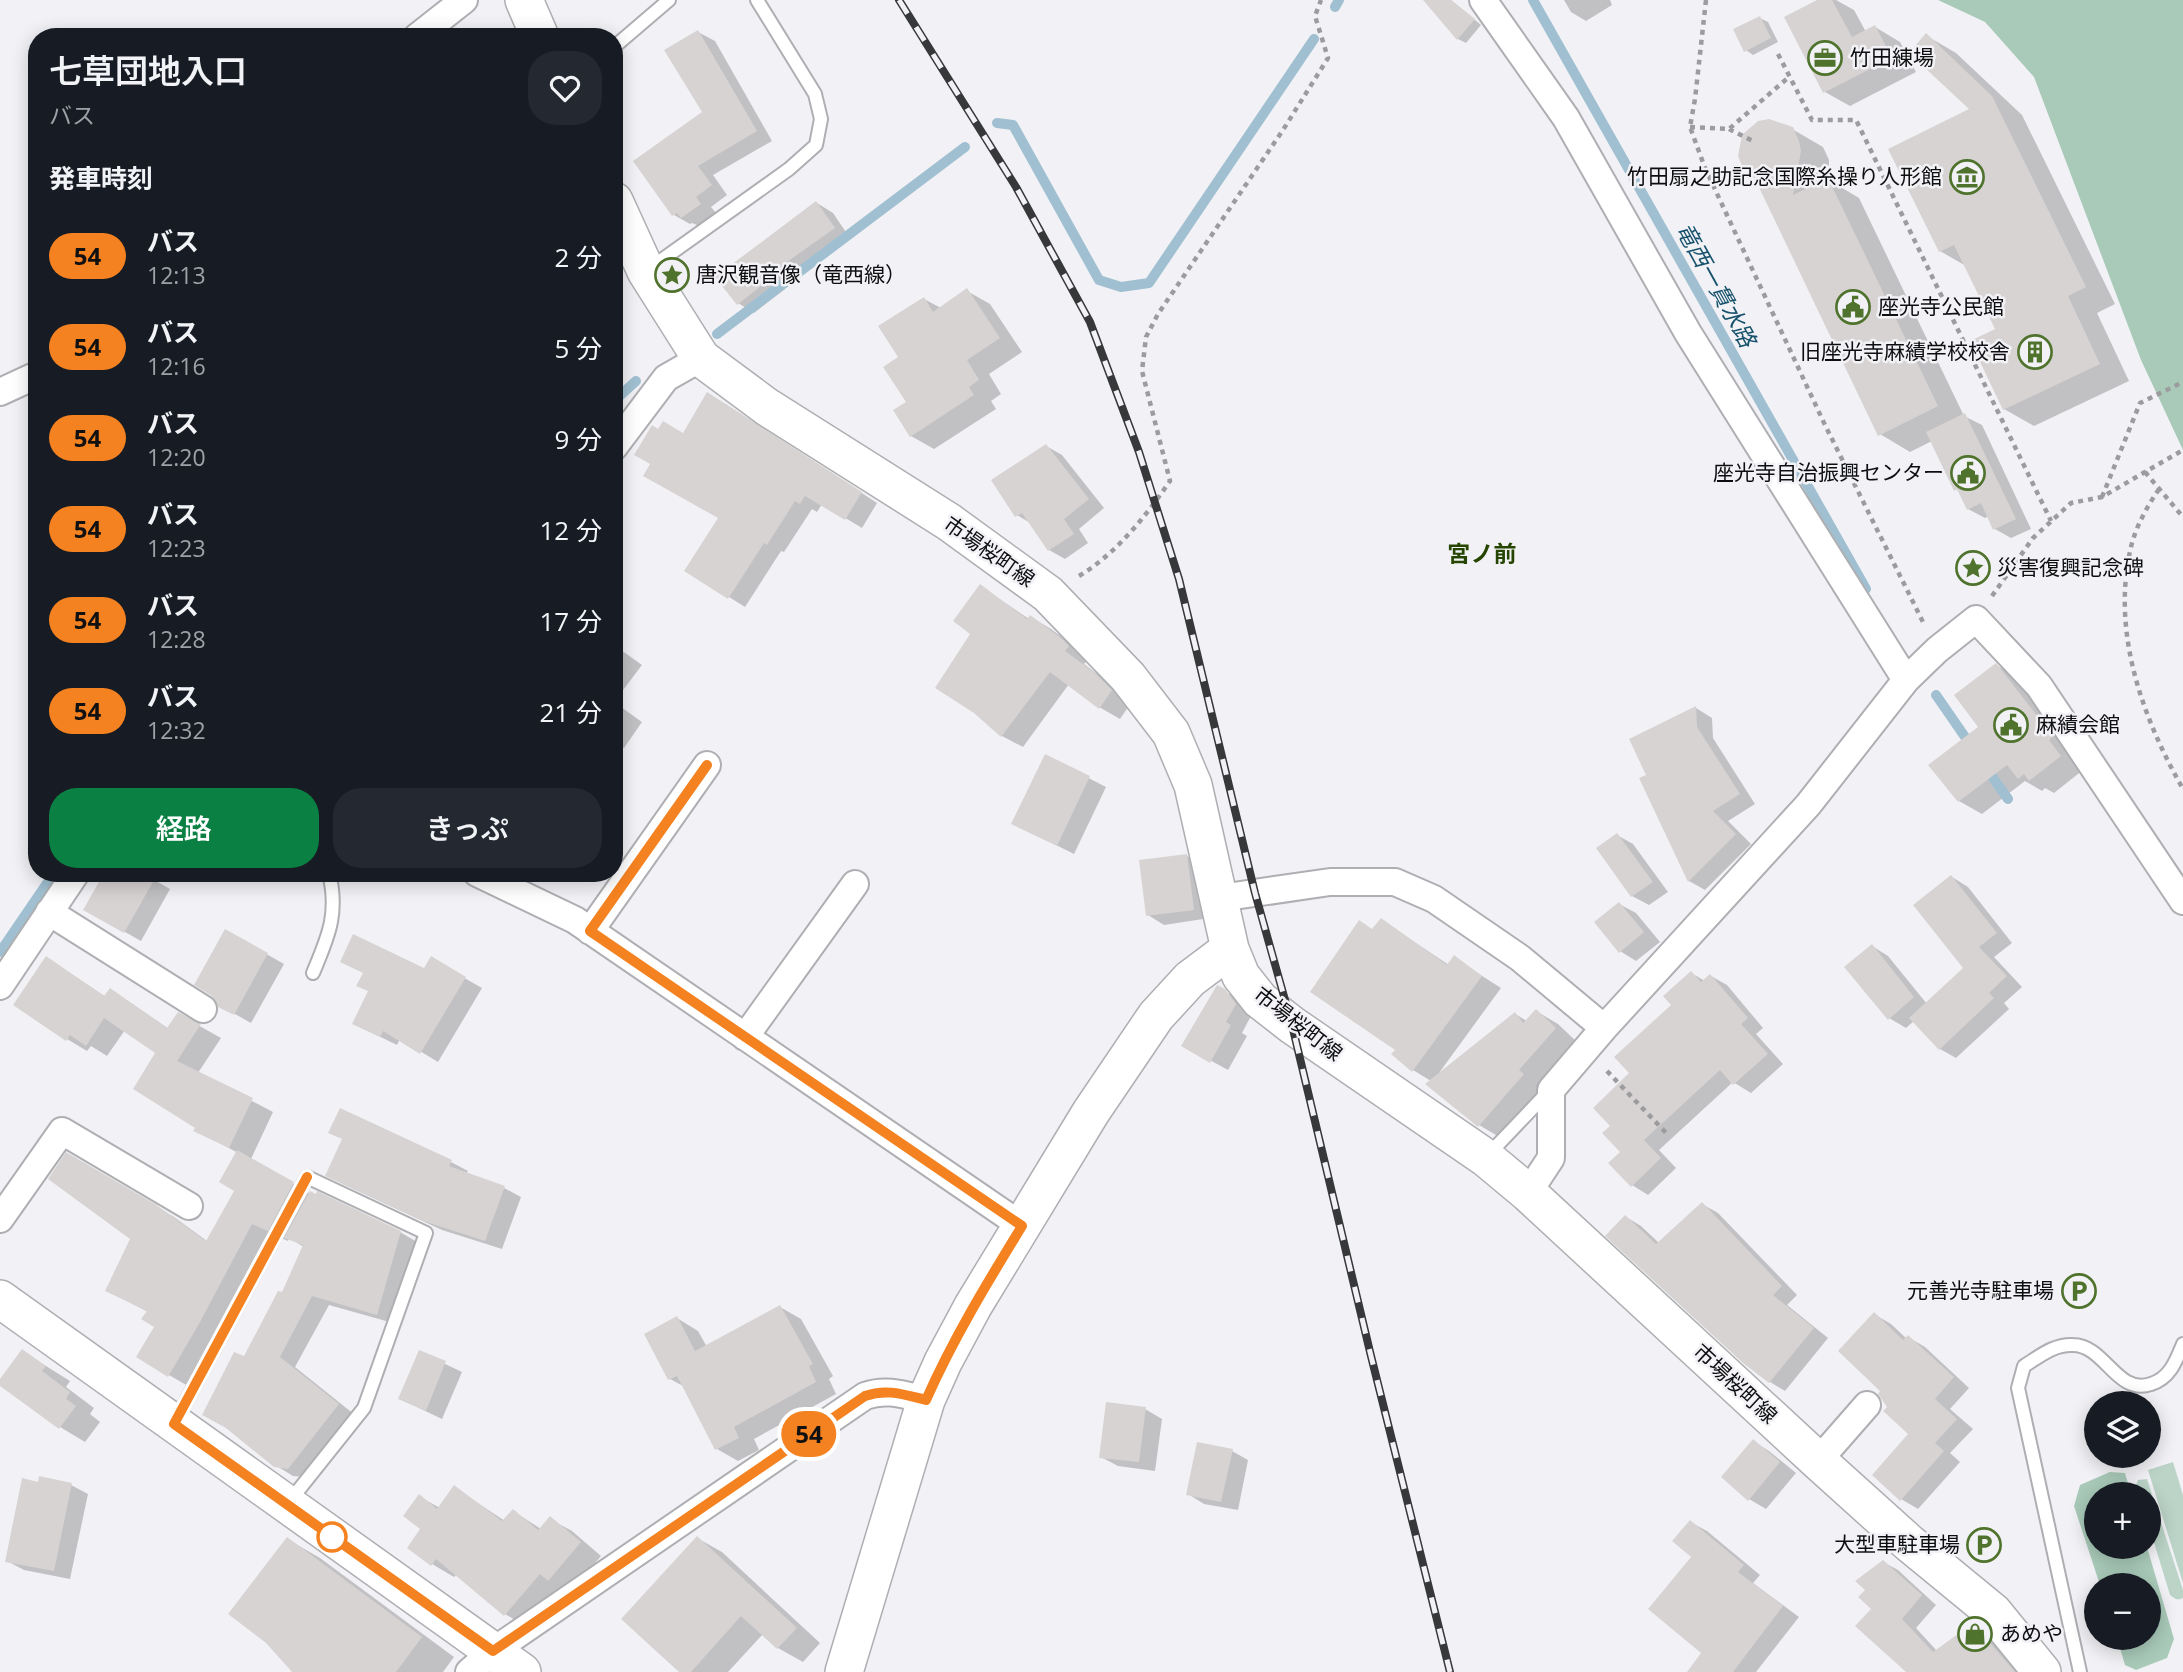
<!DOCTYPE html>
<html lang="ja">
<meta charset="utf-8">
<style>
:root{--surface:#171b24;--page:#242831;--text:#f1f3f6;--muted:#9ea1a6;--accent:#0b8043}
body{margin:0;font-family:"Open Sans","Noto Sans JP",sans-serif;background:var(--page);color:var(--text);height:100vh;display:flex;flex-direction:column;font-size:26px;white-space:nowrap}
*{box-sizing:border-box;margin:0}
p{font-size:23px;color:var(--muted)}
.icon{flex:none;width:38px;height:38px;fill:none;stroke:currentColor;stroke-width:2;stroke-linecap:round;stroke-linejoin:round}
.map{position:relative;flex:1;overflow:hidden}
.panel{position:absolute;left:28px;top:28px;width:595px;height:854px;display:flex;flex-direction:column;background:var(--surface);border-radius:28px;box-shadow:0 4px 18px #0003}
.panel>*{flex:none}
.badge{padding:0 14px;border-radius:23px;font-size:24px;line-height:46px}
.tools{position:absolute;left:2084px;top:1391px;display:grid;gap:14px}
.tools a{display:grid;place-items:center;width:77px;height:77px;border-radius:50%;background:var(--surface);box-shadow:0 4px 18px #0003;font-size:35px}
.map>.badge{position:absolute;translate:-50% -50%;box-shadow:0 0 0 4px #fff}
h2{padding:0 21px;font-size:26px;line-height:63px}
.round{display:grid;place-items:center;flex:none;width:74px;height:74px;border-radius:28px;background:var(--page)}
.summary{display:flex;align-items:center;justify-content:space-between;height:119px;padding:0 21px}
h1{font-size:33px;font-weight:600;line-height:52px}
.primary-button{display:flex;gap:14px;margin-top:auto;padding:14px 21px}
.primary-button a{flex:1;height:80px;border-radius:28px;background:var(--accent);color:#fff;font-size:28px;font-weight:600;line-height:80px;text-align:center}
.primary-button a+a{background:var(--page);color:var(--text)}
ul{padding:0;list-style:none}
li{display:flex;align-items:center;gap:21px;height:91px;padding:0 21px}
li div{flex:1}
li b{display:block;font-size:26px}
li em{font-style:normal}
li .badge{min-width:77px;font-weight:700;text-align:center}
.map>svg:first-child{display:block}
</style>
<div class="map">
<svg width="2183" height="1672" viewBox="0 0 2183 1672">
<rect width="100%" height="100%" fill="#f2f2f6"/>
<path fill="#bbd4c7" d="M2173,1462L2183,1495V1583L2148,1470Z
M2147,1479L2183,1590V1598C2177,1601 2175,1599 2170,1595L2149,1526V1494H2139L2136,1485L2138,1480Z"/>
<path fill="#a9cab9" d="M1938,0H2183V450L2141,360L2034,77L1985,22Z
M2110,1472L2125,1473L2131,1494H2096V1547H2147L2174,1639L2167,1658L2136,1670L2125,1665L2117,1638H2149V1586L2100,1585L2074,1506L2080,1485Z"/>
<path fill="#0003" d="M1425,0H1451L1481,25L1466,43L1458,39Z
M1564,0H1610L1612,5L1586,21L1571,12Z
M1821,0H1836L1854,10L1866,32L1875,27L1900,42L1916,72L1850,106L1825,92Z
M1760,18L1768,22L1778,42L1753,55L1746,50Z
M698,32L715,41L772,141L713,175L727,195L711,207L717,214L699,226L692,223L690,224L674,215L704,112Z
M1927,36L1956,53L2022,115L2115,304L2097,313L2129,381L2034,426L2004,409L1998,330L1966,266L1940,251L1972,110Z
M1792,129L1823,147L1829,160V180L1859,198L1964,416L1982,425L2031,529L2011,538L1995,529L1989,516L1985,518L1968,509L1960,492L1956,489L1932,441L1910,452L1880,434L1756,178Z
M817,203L833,213L850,238L783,286L785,289L754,313L738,303Z
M967,291L990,304L1022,352L989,374L1001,394L991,401L996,409L934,449L911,436L908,402L901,358L924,299L941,308Z
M724,403L877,503L862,528L822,504L817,512L812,509L784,552L781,551L745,607L686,570L720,518L652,464L659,431L684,435Z
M1046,446L1062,455L1104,508L1079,529L1088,543L1065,559L1049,550L1032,524L1017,515Z
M980,586L1029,619L1031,617L1051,629L1082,652L1088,659L1084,664L1115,687L1131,703L1120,719L1099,707L1069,684L1023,747L1002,736L975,712L972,633Z
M614,645L642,665L614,702L642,722L624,748L615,742L614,744Z
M1996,665L2019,678L2083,770L2054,793L2045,788L2042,791L2025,781L1982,814L1959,801Z
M1696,708L1712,718L1713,738L1755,804L1728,821L1751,844L1705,890L1689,881L1641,779L1648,776Z
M1046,756L1106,787L1074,854L1014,824Z
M1617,835L1633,844L1668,892L1649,905L1632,896Z
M1187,856L1203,865L1210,918L1164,925L1148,915Z
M142,873L170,889L141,941L86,910Z
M1952,877L1968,887L2012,943L1994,957L2022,987L2004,1003L2009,1009L1956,1058L1940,1049L1914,1021L1906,1028L1889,1018L1872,946L1888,956L1927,1004L1966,968Z
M1619,904L1636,913L1660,942L1636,961L1620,951Z
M1381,920L1449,965L1454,958L1501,988L1439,1073L1515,1014L1527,1021L1536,1011L1558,1024L1577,1042L1540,1084L1545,1088L1501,1138L1479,1125L1431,1081L1413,1070L1397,1049L1373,930Z
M226,931L284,964L251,1023L219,1005Z
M47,958L106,997L131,1003L169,1029L178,1014L221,1038L198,1073L273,1112L251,1159L316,1197L400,1232L417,1242L393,1323L329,1305L295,1367L355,1415L305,1477L293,1476L275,1465L244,1359L283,1295L304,1247L289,1238L288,1241L272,1234L188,1386L169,1375L156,1327L148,1312L127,1301L133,1238L67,1154L174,1217L207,1241L236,1190L238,1153L196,1130L197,1127L158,1052L125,1030L107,1056L91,1046L87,1051L67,1039Z
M431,959L482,988L438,1062L400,1039L397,1045L354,1024L369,992L364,973L425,970Z
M1691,973L1705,981L1711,976L1727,985L1763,1028L1756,1034L1783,1064L1751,1093L1733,1082L1659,1150L1676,1168L1648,1195L1632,1185L1612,1126L1631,1073Z
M1217,987L1241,1001L1252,1014L1242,1033L1247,1036L1228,1070L1184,1046Z
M451,1162L468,1171L466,1174L504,1188L521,1197L502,1249L442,1230L343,1184Z
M1702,1204L1718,1213L1797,1295L1787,1305L1828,1338L1785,1391L1770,1382L1626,1217L1641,1226L1659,1243Z
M780,1307L801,1319L833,1376L829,1379L836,1394L754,1439L759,1450L738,1461L717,1449L685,1387L670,1379L677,1318L698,1331L707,1347Z
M1874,1314L1891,1324L1907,1339L1908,1337L1925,1347L1969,1388L1950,1409L1973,1429L1950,1453L1960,1462L1918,1509L1901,1499L1911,1434L1889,1407L1883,1391Z
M22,1351L70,1381L66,1387L94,1408L90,1414L100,1422L85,1442L60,1427L0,1384Z
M420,1352L462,1372L442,1419L400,1399Z
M1145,1409L1162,1419L1155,1471L1118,1466L1101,1457Z
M1753,1441L1769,1451L1796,1473L1766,1509L1749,1499Z
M1232,1451L1248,1460L1238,1510L1204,1504L1188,1494Z
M71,1485L88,1494L70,1579L24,1570L7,1561Z
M455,1488L505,1521L513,1511L541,1529L550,1519L572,1531L601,1556L571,1592L561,1587L527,1627L505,1614L457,1574L454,1577L432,1564L423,1529L420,1497L440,1508Z
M1690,1522L1707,1531L1760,1575L1753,1583L1799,1617L1756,1672H1689L1704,1653Z
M697,1538L722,1552L820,1643L803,1662L778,1648L763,1634L728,1672H682Z
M287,1539L320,1558L454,1657L443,1672H294Z
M1883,1562L1898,1570L1936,1605L1916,1628L1937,1651L1973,1625L1996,1638L2025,1672H1911L1874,1608L1867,1589Z"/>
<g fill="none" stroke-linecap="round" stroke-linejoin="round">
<path stroke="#a0c0d1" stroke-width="10" d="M1533,0L1866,589
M1335,7L1339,0
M997,123L1013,125L1099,280L1121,287L1149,283L1314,39
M717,334L965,147
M614,401L636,381
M1936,695L1972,747
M1986,768L2008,799
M0,952L54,873"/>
</g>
<path fill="#d7d3d2" d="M1423,0H1451L1475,19L1457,40Z
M1817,0H1832L1852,37L1875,25L1892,58L1823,93L1784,17Z
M1760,16L1771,38L1744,52L1733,29Z
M698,30L757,131L698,166L712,185L696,197L701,204L681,218L677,213L672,216L633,161L702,112L664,50Z
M1926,33L1992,96L2086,287L2068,296L2100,364L2003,410L1970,341L1995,329L1954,245L1939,252L1888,149L1969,109L1909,53Z
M1769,119L1793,127L1799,141L1801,151L1793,195L1828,178L1938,406L1878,436L1755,179L1742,166L1738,156L1742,135L1758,121Z
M816,201L835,228L767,276L770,279L737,305L715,277Z
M967,288L1000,338L967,360L979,380L969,387L974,395L910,437L893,410L906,402L883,367L898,357L878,326L924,297L933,312Z
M707,392L862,492L845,520L805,496L800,504L795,501L767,545L764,543L728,599L684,571L718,518L643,476L650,464L634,455L652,425L658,429L663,421L683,433Z
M1965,413L2016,519L1993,530L1981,503L1967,510L1957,489L1954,491L1926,432Z
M1046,444L1089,499L1064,519L1074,534L1048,551L1022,513L1015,517L991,480Z
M980,584L1027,619L1030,615L1061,638L1069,646L1065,651L1095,673L1112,690L1099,709L1050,672L1001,737L974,713L935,688L970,634L953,621Z
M1996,663L2053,736L2049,740L2061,756L2029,781L2024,774L2018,779L2007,765L1958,802L1928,765L1978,727L1954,695Z
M1696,706L1697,727L1740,794L1713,811L1736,834L1688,882L1639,778L1646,775L1629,739Z
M1045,754L1090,776L1057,846L1011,824Z
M1617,833L1653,882L1631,897L1596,848Z
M1187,854L1194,910L1146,916L1139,860Z
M104,873H158L124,933L83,910Z
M1951,875L1997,933L1979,947L2007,976L1989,993L1994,998L1939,1050L1909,1018L1963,968L1913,905Z
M1619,902L1644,932L1619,953L1594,922Z
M1381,918L1447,965L1454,955L1482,976L1412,1072L1391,1054L1395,1050L1310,992L1359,920L1372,929Z
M225,929L268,953L234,1015L218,1007L212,996L194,985Z
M353,934L424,968L431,956L466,977L420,1054L383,1031L380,1037L352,1024L368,991L356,986L363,973L340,962Z
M1872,944L1914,997L1888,1020L1844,967Z
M46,956L104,996L110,988L167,1028L178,1012L201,1024L177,1061L253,1098L229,1148L193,1131L195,1128L133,1089L155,1053L104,1018L86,1046L70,1035L66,1041L13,1005Z
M1691,971L1701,982L1710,974L1748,1018L1741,1024L1768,1054L1733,1085L1720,1070L1644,1140L1661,1158L1631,1187L1608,1163L1620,1152L1602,1133L1610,1126L1593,1108L1629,1073L1614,1057L1671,1005L1663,996Z
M1217,985L1225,989L1236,1004L1226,1022L1231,1025L1210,1063L1181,1046Z
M1536,1009L1556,1028L1519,1070L1524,1074L1478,1127L1425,1084L1515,1012L1523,1023Z
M340,1108L452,1160L449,1166L505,1186L485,1241L423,1221L325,1176L342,1139L328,1133Z
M237,1150L294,1182L268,1231L252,1224L200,1322L168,1377L136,1357L154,1327L141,1319L147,1311L105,1291L130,1239L48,1179L66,1152L155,1204L206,1241L234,1191L219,1182Z
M310,1191L316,1194L317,1191L401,1231L377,1315L312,1296L280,1357L339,1404L288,1469L274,1467L226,1428L202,1415L234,1352L244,1356L278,1291L282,1292L303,1245L284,1238Z
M1702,1202L1782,1286L1773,1295L1814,1328L1769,1383L1743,1363L1605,1236L1625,1215L1656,1244Z
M780,1305L813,1364L809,1366L816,1382L734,1427L739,1438L715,1450L677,1376L668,1380L644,1334L677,1316L695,1351Z
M1874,1312L1903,1340L1908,1335L1954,1377L1935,1399L1957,1419L1935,1443L1944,1451L1900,1501L1872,1475L1908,1434L1883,1411L1887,1407L1878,1394L1880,1391L1838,1351Z
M22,1349L46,1366L42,1371L70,1392L66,1399L76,1406L59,1429L0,1386V1379Z
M419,1350L446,1361L426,1411L398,1399Z
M1106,1402L1146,1407L1139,1462L1099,1458Z
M1753,1439L1780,1462L1748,1501L1721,1477Z
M1197,1442L1233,1449L1221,1502L1186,1495Z
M39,1476L72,1483L54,1571L5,1562L22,1478L38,1482Z
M454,1485L502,1521L513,1509L538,1530L550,1516L581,1542L548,1581L540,1574L504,1616L436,1559L431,1566L407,1548L420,1529L403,1516L419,1494L437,1509Z
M1690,1520L1744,1565L1738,1572L1783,1606L1733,1672H1687L1701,1653L1648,1609L1691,1557L1672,1541Z
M697,1536L797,1628L777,1649L741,1616L691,1672H679L621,1619Z
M287,1537L422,1637L396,1672H292L266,1643L228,1614Z
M1883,1560L1922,1595L1902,1619L1933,1652L1973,1623L2015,1672H1906L1855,1626L1871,1609L1858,1597L1865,1590L1855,1581Z"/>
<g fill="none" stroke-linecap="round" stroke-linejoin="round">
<g stroke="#aeafb2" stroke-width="16">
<path id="lane" d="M614,47L669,0
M649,269L789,169L816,145L821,119L815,94L757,0
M313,973C328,937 339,914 329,873
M1488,1155L1548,1092
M176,1420L307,1177L426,1233L364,1408L289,1502
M2080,1672L2018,1388L2024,1366C2040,1356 2054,1344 2073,1345C2105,1345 2117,1396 2151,1384C2170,1378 2176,1361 2183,1344"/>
</g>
<g stroke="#aeafb2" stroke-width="30">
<path id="street" d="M1483,0L1566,118L1688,333L1906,680
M417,37L464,0
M0,392L37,375
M614,447L666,378L701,358
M477,873L575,920L1022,1226
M1220,898L1330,882H1395L1434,899L1520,958L1604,1028
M49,912L203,1009
M590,931L707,765
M0,986L76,873
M745,1037L855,884
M1528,1193L1551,1158V1090L1604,1028L1808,805L1906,680L1937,650L1976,619L2039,686L2183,901
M0,1219L62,1131L189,1206
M1818,1461L1867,1405
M469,1672L493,1651L865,1396C886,1388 905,1395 926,1400"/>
</g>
<g stroke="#aeafb2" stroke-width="40">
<path id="secondary" d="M524,0L540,37
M614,201L646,271L701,358L767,407L949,522L1048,594L1128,677L1171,733L1193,785L1230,949L1241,976L1260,1000L1292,1025L1486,1158L1528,1193L1818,1461L1909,1543L1993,1612L2042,1672
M0,1299L522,1672
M844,1672L926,1400L943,1362L973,1306L1091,1112L1156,1016L1190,979L1230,949"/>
</g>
<path stroke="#9c9c9f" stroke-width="4.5" stroke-dasharray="5 5" stroke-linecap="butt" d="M1706,0L1695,99L1690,127L1705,168L1825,425L1924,624
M1778,54L1812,120H1856L2051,521
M1690,127L1729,129L1790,76
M1729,129L1755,142
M2145,472L2183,517
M2159,489C2147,507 2136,526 2131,547C2111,631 2142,717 2183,789
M2102,497L2140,403L2183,382
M1079,576C1117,553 1145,517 1170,481L1142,371L1146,337L1158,314L1283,130L1328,58L1315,16L1321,0
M1992,596L2033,538L2071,503L2102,497L2183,450
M1607,1071L1669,1136"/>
<use href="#lane" stroke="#fff" stroke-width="12"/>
<use href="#street" stroke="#fff" stroke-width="26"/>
<use href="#secondary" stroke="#fff" stroke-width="37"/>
<g stroke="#373839" stroke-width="8">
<path id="rail" d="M899,0L1016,187L1090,322L1139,452L1179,579L1255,893L1292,1025L1371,1356L1450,1672"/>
</g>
<use href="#rail" stroke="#f2f2f6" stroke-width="5" stroke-dasharray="16" stroke-linecap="butt"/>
</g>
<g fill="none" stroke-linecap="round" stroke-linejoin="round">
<g stroke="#fff" stroke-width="16">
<path id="line" d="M307,1177L174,1424L493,1651L865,1396C887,1388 905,1395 926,1400C953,1339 987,1283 1022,1226L590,931L707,765"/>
</g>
<use href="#line" stroke="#f58220" stroke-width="10"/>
</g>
<defs>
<g id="office-ring" transform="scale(1.75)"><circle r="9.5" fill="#f2f2f6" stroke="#4f732c" stroke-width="1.5"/><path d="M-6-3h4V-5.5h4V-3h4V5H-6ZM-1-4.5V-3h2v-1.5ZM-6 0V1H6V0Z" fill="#4f732c"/></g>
<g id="museum-ring" transform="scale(1.75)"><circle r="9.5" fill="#f2f2f6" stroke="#4f732c" stroke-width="1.5"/><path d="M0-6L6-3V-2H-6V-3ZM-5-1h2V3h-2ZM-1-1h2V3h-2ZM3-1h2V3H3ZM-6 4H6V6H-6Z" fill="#4f732c"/></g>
<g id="sight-ring" transform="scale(1.75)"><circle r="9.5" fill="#f2f2f6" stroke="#4f732c" stroke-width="1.5"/><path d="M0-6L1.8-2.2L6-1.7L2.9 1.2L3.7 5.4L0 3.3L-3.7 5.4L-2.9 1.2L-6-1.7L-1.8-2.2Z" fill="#4f732c"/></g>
<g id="civic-ring" transform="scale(1.75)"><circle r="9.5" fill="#f2f2f6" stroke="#4f732c" stroke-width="1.5"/><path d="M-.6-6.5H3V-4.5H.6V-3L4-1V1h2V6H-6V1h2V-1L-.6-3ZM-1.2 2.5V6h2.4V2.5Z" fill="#4f732c"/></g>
<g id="building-ring" transform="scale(1.75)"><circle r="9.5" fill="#f2f2f6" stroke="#4f732c" stroke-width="1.5"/><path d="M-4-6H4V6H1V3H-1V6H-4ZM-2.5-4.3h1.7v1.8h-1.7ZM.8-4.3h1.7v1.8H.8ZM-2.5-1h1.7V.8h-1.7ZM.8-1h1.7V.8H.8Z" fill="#4f732c"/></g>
<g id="parking-ring" transform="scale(1.75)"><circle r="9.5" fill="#f2f2f6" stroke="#4f732c" stroke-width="1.5"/><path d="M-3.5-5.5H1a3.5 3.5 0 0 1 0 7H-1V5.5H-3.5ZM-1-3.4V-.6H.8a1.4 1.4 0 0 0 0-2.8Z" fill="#4f732c"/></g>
<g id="shop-ring" transform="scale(1.75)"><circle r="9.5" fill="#f2f2f6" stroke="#4f732c" stroke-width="1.5"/><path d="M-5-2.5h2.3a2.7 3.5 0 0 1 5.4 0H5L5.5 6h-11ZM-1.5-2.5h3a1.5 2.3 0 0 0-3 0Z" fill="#4f732c"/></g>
</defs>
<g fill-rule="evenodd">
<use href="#office-ring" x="1825" y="58"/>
<use href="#museum-ring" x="1967" y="177"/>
<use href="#sight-ring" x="672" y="275"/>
<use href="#civic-ring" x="1853" y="307"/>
<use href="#building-ring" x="2035" y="352"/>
<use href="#civic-ring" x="1968" y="473"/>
<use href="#sight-ring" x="1973" y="568"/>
<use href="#civic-ring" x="2011" y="725"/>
<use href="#parking-ring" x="2079" y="1291"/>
<use href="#parking-ring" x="1984" y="1545"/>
<use href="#shop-ring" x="1975" y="1634"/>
</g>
<circle fill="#fff" stroke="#f58220" stroke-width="3.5" cx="332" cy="1537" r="14"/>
<g text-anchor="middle" stroke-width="5" stroke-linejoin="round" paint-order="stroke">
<g font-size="21" fill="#0d0e0f" stroke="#f2f2f6" text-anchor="start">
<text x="1850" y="65">竹田練場</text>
<text x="1942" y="184" text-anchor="end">竹田扇之助記念国際糸操り人形館</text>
<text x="696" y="282">唐沢観音像（竜西線）</text>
<text x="1878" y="314">座光寺公民館</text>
<text x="2010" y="359" text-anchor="end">旧座光寺麻績学校校舎</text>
<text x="1944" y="480" text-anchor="end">座光寺自治振興センター</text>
<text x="1997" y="575">災害復興記念碑</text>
<text x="2036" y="732">麻績会館</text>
<text x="2054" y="1298" text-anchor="end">元善光寺駐車場</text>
<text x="1960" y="1552" text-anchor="end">大型車駐車場</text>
<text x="2000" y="1641">あめや</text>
</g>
<g font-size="21" fill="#0d0e0f" stroke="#f2f2f6">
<text transform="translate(989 552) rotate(35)" y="7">市場桜町線</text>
<text transform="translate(1298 1024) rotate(38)" y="7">市場桜町線</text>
<text transform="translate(1735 1384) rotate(43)" y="7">市場桜町線</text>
</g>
<g font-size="23" font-style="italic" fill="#17526c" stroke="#f2f2f6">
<text transform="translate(1716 285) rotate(61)" y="8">竜西一貫水路</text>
</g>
<g font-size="23" font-weight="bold" fill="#264500" stroke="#f2f2f6">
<text x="1482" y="562">宮ノ前</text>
</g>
</g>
</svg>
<div class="tools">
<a><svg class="icon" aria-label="layers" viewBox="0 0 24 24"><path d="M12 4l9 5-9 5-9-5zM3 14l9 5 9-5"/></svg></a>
<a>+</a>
<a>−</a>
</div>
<b class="badge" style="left:809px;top:1434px;background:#f58220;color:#111">54</b>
<section class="panel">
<div class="summary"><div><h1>七草団地入口</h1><p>バス</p></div><a class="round"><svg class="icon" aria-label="heart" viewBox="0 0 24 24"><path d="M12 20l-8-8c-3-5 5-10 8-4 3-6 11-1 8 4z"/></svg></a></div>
<h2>発車時刻</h2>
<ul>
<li><span class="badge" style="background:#f58220;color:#111">54</span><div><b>バス</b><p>12:13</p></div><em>2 分</em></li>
<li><span class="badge" style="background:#f58220;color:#111">54</span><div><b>バス</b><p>12:16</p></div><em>5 分</em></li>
<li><span class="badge" style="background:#f58220;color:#111">54</span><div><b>バス</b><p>12:20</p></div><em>9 分</em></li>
<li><span class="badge" style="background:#f58220;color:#111">54</span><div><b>バス</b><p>12:23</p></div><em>12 分</em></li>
<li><span class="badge" style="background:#f58220;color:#111">54</span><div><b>バス</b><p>12:28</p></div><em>17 分</em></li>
<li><span class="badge" style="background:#f58220;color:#111">54</span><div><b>バス</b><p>12:32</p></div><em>21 分</em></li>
</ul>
<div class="primary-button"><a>経路</a><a>きっぷ</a></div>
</section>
</div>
